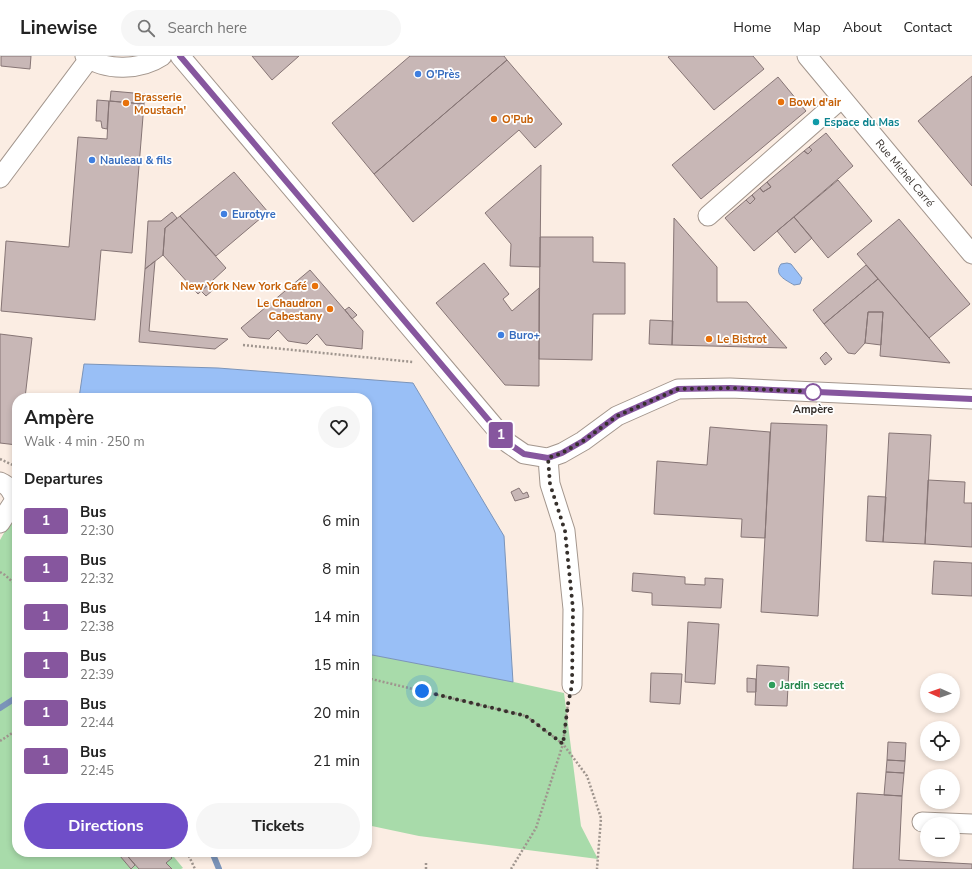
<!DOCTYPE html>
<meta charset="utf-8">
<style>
:root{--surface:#fff;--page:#f6f6f6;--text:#222;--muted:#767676;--line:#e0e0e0;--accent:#6f4ec8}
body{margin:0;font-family:"Nunito Sans",sans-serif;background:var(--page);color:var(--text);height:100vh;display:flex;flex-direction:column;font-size:15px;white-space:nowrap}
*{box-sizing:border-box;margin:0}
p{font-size:13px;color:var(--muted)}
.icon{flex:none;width:22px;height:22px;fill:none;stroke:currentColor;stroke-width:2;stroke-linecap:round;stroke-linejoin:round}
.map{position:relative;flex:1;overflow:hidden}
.sheet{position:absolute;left:12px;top:337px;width:360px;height:464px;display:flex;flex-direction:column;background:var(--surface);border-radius:16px;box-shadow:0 2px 6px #0003}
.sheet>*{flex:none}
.badge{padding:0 8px;border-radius:3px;font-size:14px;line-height:26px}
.needle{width:26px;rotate:272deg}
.tools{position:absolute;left:920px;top:617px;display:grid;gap:8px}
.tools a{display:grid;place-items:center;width:40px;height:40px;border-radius:50%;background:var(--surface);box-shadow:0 2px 6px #0003;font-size:20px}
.you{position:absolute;width:20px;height:20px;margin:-10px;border:3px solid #fff;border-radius:50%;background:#1a73e8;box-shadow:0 0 0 6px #1a73e833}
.map>.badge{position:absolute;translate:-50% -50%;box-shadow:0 0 0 2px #fff}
h2{padding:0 12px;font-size:15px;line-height:36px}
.round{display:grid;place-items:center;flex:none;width:42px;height:42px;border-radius:21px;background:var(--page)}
.summary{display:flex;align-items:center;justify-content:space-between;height:68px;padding:0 12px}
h1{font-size:19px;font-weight:700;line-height:30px}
.cta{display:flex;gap:8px;margin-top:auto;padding:8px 12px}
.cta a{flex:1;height:46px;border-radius:24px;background:var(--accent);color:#fff;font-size:16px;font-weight:700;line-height:46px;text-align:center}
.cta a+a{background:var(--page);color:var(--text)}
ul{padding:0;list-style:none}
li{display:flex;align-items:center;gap:12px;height:48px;padding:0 12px}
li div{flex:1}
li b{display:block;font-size:15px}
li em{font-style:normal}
li .badge{min-width:44px;font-weight:700;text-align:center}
header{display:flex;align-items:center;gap:24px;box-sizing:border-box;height:56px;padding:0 20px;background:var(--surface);border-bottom:1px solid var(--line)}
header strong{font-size:19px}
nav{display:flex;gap:22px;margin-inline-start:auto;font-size:14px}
.search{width:280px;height:36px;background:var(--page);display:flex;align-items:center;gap:10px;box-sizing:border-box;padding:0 14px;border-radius:22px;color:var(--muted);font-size:15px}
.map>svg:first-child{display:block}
</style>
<header>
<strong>Linewise</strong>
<div class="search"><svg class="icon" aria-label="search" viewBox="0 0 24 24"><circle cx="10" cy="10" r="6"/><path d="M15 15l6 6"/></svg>Search here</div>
<nav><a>Home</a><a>Map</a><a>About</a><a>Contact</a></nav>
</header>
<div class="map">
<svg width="972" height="813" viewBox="0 0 972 813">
<rect width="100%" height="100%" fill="#fbede3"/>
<path fill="#a8dbaa" d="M17,454V796H170L183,812L181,813H0V484Z
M367,598L481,619L564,637L581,770L598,803L419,780L367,769Z"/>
<path fill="#99bff6" stroke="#7b94b9" d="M787,207L791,208L802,222L800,228L794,229C786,224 773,219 781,208Z
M84,308L218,312L413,327L504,480L513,626L367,598V342H79Z"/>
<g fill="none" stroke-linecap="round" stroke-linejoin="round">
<path stroke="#7b94b9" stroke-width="6" d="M0,652L17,641
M212,796L219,813"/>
</g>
<path fill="#c8b7b6" stroke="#867575" d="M1,0H31L30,13L1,10Z
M252,0H299L272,24Z
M410,0H504L507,4L374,118L332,67Z
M670,0H753L764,13L714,54L668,1Z
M507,4L562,68L535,92L519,74L413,166L374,118Z
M972,20V130L918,65Z
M778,21L806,55L701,143L672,109Z
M111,35L145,38L144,48L110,45Z
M97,44L109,45L107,73L102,72L101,65H96Z
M109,45L144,48L132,197L101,194L95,264L1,255L6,185L69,191L78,81L107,83Z
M826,77L853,110L754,195L725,162L746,144L750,148L755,143L752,139L760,132L763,136L771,131L767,126L804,95L808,98L812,94L809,91Z
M809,91L812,94L808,98L804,95Z
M541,109L540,211L510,210L511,188L485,157Z
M234,116L268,156L216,200L180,160Z
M838,124L872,165L828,202L794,161Z
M767,126L771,131L763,136L760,132Z
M752,139L755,143L750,148L746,144Z
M172,156L177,162L165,172L163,199L145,213L148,165H161Z
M180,160L226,212L198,238L163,199L165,172Z
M794,161L812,182L795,197L777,175Z
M674,162L717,211V246H747L787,292L672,289Z
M899,163L970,248L929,282L857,198Z
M540,181H593V206L625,207V258H593L592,304L539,303Z
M155,205L149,275L228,283L215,293L139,286L145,213Z
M484,207L509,238L503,243L512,255L539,232V330L505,329L436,247Z
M866,209L878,223L824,268L813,254Z
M310,214L363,275L362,293L326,289L317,278L307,288L288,285L278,274L269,283L249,281L241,272Z
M878,223L929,282L950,307L880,300L883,256H868L865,287L855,298L848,297L824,268Z
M208,229L213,234L206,240L201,235Z
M349,251L357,259L352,263L345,254Z
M868,256H883L881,289L865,287Z
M650,264L673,265L672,289L649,288Z
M0,278L32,282L25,342H17V389L0,387Z
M826,296L832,303L825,309L820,302Z
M771,367L827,369L818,560L761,556Z
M710,371L770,376L765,482L741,481L742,463L654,458L657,405L707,409Z
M889,377L931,379L925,488L883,486Z
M928,424L965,426L964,447H972V491L925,488Z
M519,432L523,438L527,436L529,441L515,445L511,436Z
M868,440L886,441L883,486L866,485Z
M934,505L972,507V540L932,538Z
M633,517L685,521V528L705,529V522L723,523L721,552L652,549V537L632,535Z
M688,566L719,568L715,628L685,626Z
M757,609L789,611L787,650L755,649Z
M651,617L682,618L680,648L650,646Z
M747,622L756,623V636H747Z
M888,686L906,687L905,705L887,704Z
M887,704L905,705L904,717L886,716Z
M886,716L904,717L902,740L884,739Z
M857,737L902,740L899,804L972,808V813H853Z
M124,796L135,809L131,813L120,800Z
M124,796H167L172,802L166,807L172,813H139Z"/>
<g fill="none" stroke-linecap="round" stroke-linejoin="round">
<g stroke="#a3968d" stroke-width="21">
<path id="minor" d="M85,0C106,16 141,14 162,0
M180,0L508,387L524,398L548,402L562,397L583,385L617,360L678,333L730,332L972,343
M807,0L972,198
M0,122L89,3
M708,160L842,42
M548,402L550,428L565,475L573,553L572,629
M0,426C9,430 12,435 15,444L0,467
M922,766L972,768"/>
</g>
<path stroke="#9f958e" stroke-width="2.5" stroke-dasharray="2 2" stroke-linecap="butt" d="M243,289L413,306
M0,403L17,411
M0,516L5,519L17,530
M367,622L526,660L563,688L587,720L601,762L597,813
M0,685L17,674
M187,796L195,813
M426,813V806
M511,813L536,772L563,688L568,647"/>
<use href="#minor" stroke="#fff" stroke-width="19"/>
</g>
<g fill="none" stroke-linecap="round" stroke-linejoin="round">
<g stroke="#fff" stroke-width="9">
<path id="line" d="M180,0L508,387L524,398L548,402L562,397L583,385L617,360L678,333L730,332L972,343"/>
</g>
<use href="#line" stroke="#86569e" stroke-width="6"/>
<path stroke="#36302c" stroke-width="4" stroke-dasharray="0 7.2" d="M422,635L526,660L563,688L568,648L572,629L573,553L565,475L550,428L548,402L562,397L583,385L617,360L678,333L730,332L820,336H813"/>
</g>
<g fill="#3f7fe0" stroke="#fff" stroke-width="1.5">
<circle cx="418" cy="18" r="4"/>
<circle cx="92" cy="104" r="4"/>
<circle cx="224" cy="158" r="4"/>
<circle cx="501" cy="279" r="4"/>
</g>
<g fill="#e8710a" stroke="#fff" stroke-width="1.5">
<circle cx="781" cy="46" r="4"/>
<circle cx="126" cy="47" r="4"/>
<circle cx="494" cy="63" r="4"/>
<circle cx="315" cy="230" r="4"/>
<circle cx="330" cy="253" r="4"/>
<circle cx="709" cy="283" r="4"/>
</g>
<circle fill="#0f9aa8" stroke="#fff" stroke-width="1.5" cx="816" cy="66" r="4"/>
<circle fill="#fff" stroke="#86569e" stroke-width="2" cx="813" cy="336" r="8"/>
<circle fill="#2e9e5b" stroke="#fff" stroke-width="1.5" cx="772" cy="629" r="4"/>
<g text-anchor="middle" stroke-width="3.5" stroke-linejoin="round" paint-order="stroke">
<g font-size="11" font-weight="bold" fill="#366cbe" stroke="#fff" text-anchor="start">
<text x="426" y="22">O'Près</text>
<text x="100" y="108">Nauleau &amp; fils</text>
<text x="232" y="162">Eurotyre</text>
<text x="509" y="283">Buro+</text>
</g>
<g font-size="11" font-weight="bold" fill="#c56008" stroke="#fff" text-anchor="start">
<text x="134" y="45">Brasserie<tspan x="134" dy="13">Moustach'</tspan></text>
<text x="789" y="50">Bowl d'air</text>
<text x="502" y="67">O'Pub</text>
<text x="307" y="234" text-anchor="end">New York New York Café</text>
<text x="322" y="251" text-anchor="end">Le Chaudron<tspan x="322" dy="13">Cabestany</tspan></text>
<text x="717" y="287">Le Bistrot</text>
</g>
<g font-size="11" font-weight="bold" fill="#0d838f" stroke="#fff" text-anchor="start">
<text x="824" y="70">Espace du Mas</text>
</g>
<g font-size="11" fill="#36302c" stroke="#fff">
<text transform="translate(905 117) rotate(50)" y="4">Rue Michel Carré</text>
</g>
<g font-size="11" font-weight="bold" fill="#36302c" stroke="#fff">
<text x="813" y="357">Ampère</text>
</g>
<g font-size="11" font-weight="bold" fill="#27864d" stroke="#fff" text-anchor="start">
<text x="780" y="633">Jardin secret</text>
</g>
</g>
</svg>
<div class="tools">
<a><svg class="needle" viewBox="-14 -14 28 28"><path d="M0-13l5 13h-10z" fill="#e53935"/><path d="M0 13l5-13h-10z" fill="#767676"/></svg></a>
<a><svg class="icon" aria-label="locate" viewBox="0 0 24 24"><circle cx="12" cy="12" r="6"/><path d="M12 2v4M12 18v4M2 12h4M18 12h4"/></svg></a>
<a>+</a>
<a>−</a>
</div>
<div class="you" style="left:422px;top:635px"></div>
<b class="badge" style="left:501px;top:379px;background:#86569e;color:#fff">1</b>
<section class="sheet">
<div class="summary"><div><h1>Ampère</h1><p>Walk · 4 min · 250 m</p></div><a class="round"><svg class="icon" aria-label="heart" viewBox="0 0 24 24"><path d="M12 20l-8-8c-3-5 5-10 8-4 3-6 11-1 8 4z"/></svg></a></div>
<h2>Departures</h2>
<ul>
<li><span class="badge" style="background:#86569e;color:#fff">1</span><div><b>Bus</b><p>22:30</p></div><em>6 min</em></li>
<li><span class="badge" style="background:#86569e;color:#fff">1</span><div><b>Bus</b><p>22:32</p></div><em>8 min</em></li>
<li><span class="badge" style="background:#86569e;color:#fff">1</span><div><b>Bus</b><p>22:38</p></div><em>14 min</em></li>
<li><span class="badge" style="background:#86569e;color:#fff">1</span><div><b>Bus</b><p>22:39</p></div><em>15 min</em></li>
<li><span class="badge" style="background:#86569e;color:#fff">1</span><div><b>Bus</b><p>22:44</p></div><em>20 min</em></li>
<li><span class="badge" style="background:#86569e;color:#fff">1</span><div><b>Bus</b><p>22:45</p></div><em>21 min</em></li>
</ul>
<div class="cta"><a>Directions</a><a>Tickets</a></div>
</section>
</div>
